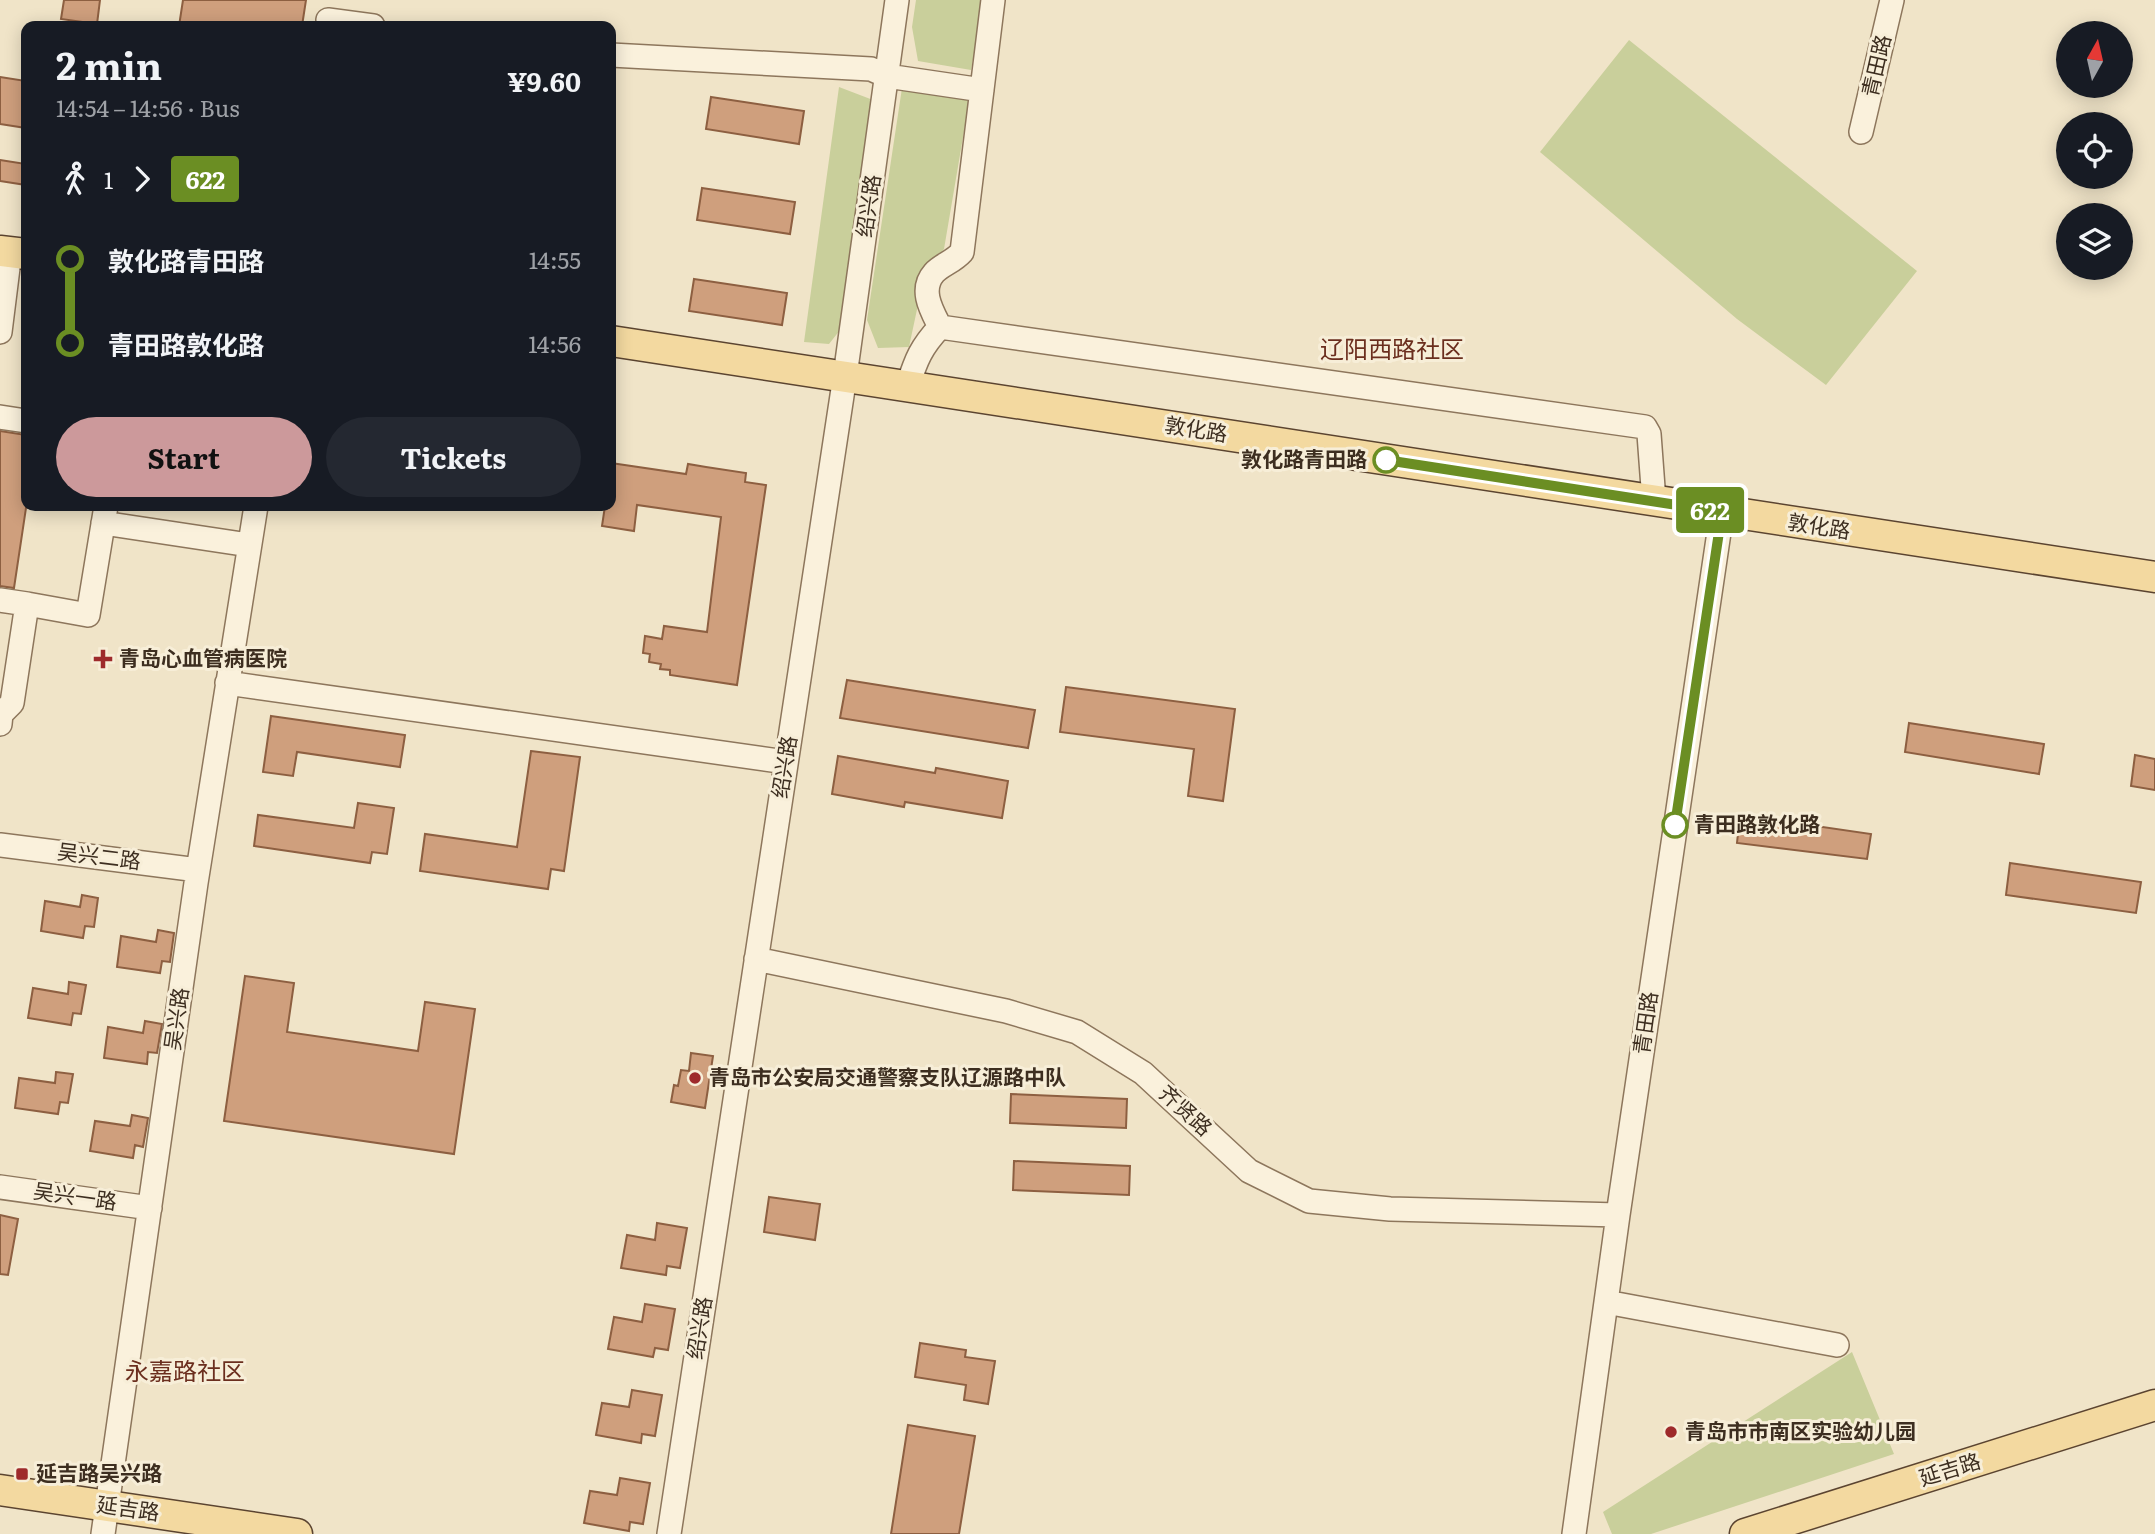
<!DOCTYPE html>
<meta charset="utf-8">
<style>
:root{--surface:#171b24;--page:#242831;--text:#f1f3f6;--muted:#9ea1a6;--accent:#cc999b}
body{margin:0;font-family:Literata,"Noto Sans SC",serif;background:var(--page);color:var(--text);height:100vh;display:flex;flex-direction:column;font-size:26px;white-space:nowrap}
*{box-sizing:border-box;margin:0}
p{font-size:23px;color:var(--muted)}
.icon{flex:none;width:38px;height:38px;fill:none;stroke:currentColor;stroke-width:2;stroke-linecap:round;stroke-linejoin:round}
.map{position:relative;flex:1;overflow:hidden}
.drawer{position:absolute;left:21px;top:21px;width:595px;height:490px;display:flex;flex-direction:column;background:var(--surface);border-radius:14px;box-shadow:0 4px 18px #0003}
.drawer>*{flex:none}
.badge{padding:0 14px;border-radius:5px;font-size:24px;line-height:46px}
.needle{width:46px;rotate:8deg}
.fabs{position:absolute;left:2056px;top:21px;display:grid;gap:14px}
.fabs a{display:grid;place-items:center;width:77px;height:77px;border-radius:50%;background:var(--surface);box-shadow:0 4px 18px #0003;font-size:35px}
.map>.badge{position:absolute;translate:-50% -50%;box-shadow:0 0 0 4px #fff}
.legs{display:flex;align-items:center;gap:10px;height:77px;padding:0 35px;font-size:23px}
.legs p{margin-inline-start:auto}
.overview{display:flex;align-items:center;justify-content:space-between;height:119px;padding:0 35px}
h1{font-size:38px;font-weight:700;line-height:52px}
.action{display:flex;gap:14px;margin-top:auto;padding:14px 35px}
.action a{flex:1;height:80px;border-radius:42px;background:var(--accent);color:#111;font-size:28px;font-weight:700;line-height:80px;text-align:center}
.action a+a{background:var(--page);color:var(--text)}
ul{padding:0 35px;list-style:none}
li{display:flex;align-items:center;gap:24px;height:84px;font-size:26px}
li i{display:grid;place-items:center;width:10px;height:100%;margin:0 9px;background:currentColor}
li i::after{content:'';width:18px;height:18px;margin:-9px;border:5px solid;border-radius:50%;background:var(--surface)}
li p{margin-inline-start:auto}
li:first-child i{background:linear-gradient(#0000 50%,currentColor 0)}
li:last-child i{background:linear-gradient(currentColor 50%,#0000 0)}
.map>svg:first-child{display:block}
</style>
<div class="map">
<svg width="2155" height="1534" viewBox="0 0 2155 1534">
<rect width="100%" height="100%" fill="#f0e4c8"/>
<path fill="#c9cf9b" d="M916,0H984L971,70L918,61L912,27Z
M1629,40L1917,271L1826,385L1737,319L1540,152Z
M839,87L873,100L844,325L829,344L804,342Z
M902,88L970,96L944,249L925,272L909,347L878,348L867,320Z
M1852,1352L1894,1454L1651,1534H1612L1603,1512Z"/>
<path fill="#cf9f7d" stroke="#8d5f41" stroke-width="2" d="M64,0H100L97,24L61,19Z
M183,0H306L302,26H179Z
M0,77L26,81V128L0,124Z
M711,97L804,111L799,144L706,129Z
M0,160L26,164V185L0,181Z
M702,188L795,202L790,234L697,220Z
M694,279L787,293L782,325L689,311Z
M0,431L26,435V508L14,588L0,586Z
M611,463L686,474L688,464L706,467L746,473L745,482L766,485L737,685L670,675V670L660,669L661,664L649,662L650,654L643,653L645,636L662,639L664,626L707,632L721,517L637,505L634,531L602,526L605,506H611Z
M847,680L1035,710L1028,748L840,718Z
M1066,687L1235,709L1223,801L1188,796L1194,749L1060,732Z
M271,716L405,735L400,767L297,752L293,776L263,772Z
M1909,723L2044,744L2039,774L1905,752Z
M531,751L580,757L564,871L551,869L548,889L420,871L425,834L517,847Z
M2135,755L2155,759V790L2131,786Z
M838,756L935,773L936,768L1008,781L1002,818L905,802L904,807L832,794Z
M358,803L394,808L387,854L372,852L370,863L254,846L258,815L354,828Z
M1740,815L1871,834L1867,859L1737,843Z
M2010,863L2141,882L2136,913L2006,895Z
M82,895L98,898L94,927L85,926L83,938L41,931L45,901L80,907Z
M158,930L174,933L170,962L162,961L160,973L117,967L121,936L156,942Z
M245,976L294,983L287,1032L418,1051L425,1002L475,1009L454,1154L224,1121Z
M69,982L86,985L81,1014L73,1013L71,1025L28,1018L33,988L68,994Z
M145,1021L162,1024L157,1053L148,1052L147,1064L104,1058L108,1027L143,1033Z
M691,1053L713,1056L705,1108L671,1102L674,1085L678,1086L681,1070L689,1071Z
M56,1072L73,1074L68,1103L60,1102L58,1114L15,1108L19,1078L55,1083Z
M1011,1094L1127,1099L1126,1128L1010,1123Z
M132,1115L148,1118L143,1147L135,1145L133,1158L90,1151L95,1121L130,1126Z
M1014,1161L1130,1166L1129,1195L1013,1190Z
M769,1197L820,1204L815,1240L764,1232Z
M0,1215L18,1219L8,1275L0,1274Z
M657,1223L687,1228L680,1268L667,1266L666,1275L621,1268L627,1235L655,1240Z
M645,1304L675,1309L668,1350L655,1348L653,1357L608,1349L614,1317L642,1322Z
M920,1343L966,1350L965,1357L995,1361L988,1404L964,1400L966,1385L915,1377Z
M632,1390L662,1395L655,1436L642,1434L641,1443L596,1435L602,1403L629,1407Z
M908,1425L975,1436L959,1534H891Z
M620,1478L650,1483L643,1524L630,1522L629,1531L584,1523L590,1491L617,1495Z"/>
<g fill="none" stroke-linecap="round" stroke-linejoin="round">
<g stroke="#8d765c" stroke-width="26">
<path id="minor" d="M328,20L373,26
M611,55L871,69L887,76L982,90
M1861,132L1892,0
M940,327C932,311 919,290 934,273C941,265 953,262 962,252L993,0
M0,332L10,252
M908,385C916,360 921,347 940,327L1645,427L1649,434L1654,501
M0,417L26,421
M103,523L249,545
M0,600L27,604L12,703L1,714L0,724
M27,604L88,615L106,506
M227,683L786,762
M0,845L198,870
M756,959L1006,1011L1077,1032L1143,1073L1249,1171L1309,1201L1390,1209L1618,1215
M0,1187L150,1208
M1606,1302L1837,1345
M103,1534L196,883L256,506
M669,1534L845,376L897,0
M1574,1534L1618,1215L1722,512"/>
</g>
<g stroke="#5b4430" stroke-width="33">
<path id="major" d="M0,251L26,254
M611,341L2155,577
M0,1490L297,1534
M1745,1534L2155,1405"/>
</g>
<use href="#minor" stroke="#faf1dc" stroke-width="23"/>
<use href="#major" stroke="#f3d9a0" stroke-width="30"/>
</g>
<g fill="none" stroke-linecap="round" stroke-linejoin="round">
<g stroke="#fff" stroke-width="16">
<path id="line-1" d="M1386,460L1722,512L1675,825"/>
</g>
<use href="#line-1" stroke="#6b8e23" stroke-width="10"/>
</g>
<g fill="#fff" stroke="#6b8e23" stroke-width="3.5">
<circle cx="1386" cy="460" r="12"/>
<circle cx="1675" cy="825" r="12"/>
</g>
<g fill="#9e2a2b" stroke="#f7eed8" stroke-width="2.5">
<path d="M99.5 648.5h7v7h7v7h-7v7h-7v-7h-7v-7h7z"/>
<circle cx="695" cy="1078" r="7"/>
<circle cx="1671" cy="1432" r="7"/>
<rect x="15" y="1467" width="14" height="14" rx="3.5"/>
</g>
<g text-anchor="middle" stroke-width="6" stroke-linejoin="round" paint-order="stroke">
<g font-size="21" fill="#3d2e20" stroke="#f7eed8">
<text transform="translate(1877 66) rotate(-77)" y="7">青田路</text>
<text transform="translate(869 206) rotate(-82)" y="7">绍兴路</text>
<text transform="translate(1196 430) rotate(9)" y="7">敦化路</text>
<text transform="translate(1819 527) rotate(9)" y="7">敦化路</text>
<text transform="translate(785 767) rotate(-81)" y="7">绍兴路</text>
<text transform="translate(99 857) rotate(7)" y="7">吴兴二路</text>
<text transform="translate(177 1019) rotate(-82)" y="7">吴兴路</text>
<text transform="translate(1646 1023) rotate(-82)" y="7">青田路</text>
<text transform="translate(1185 1111) rotate(42)" y="7">齐贤路</text>
<text transform="translate(75 1197) rotate(8)" y="7">吴兴一路</text>
<text transform="translate(700 1328) rotate(-81)" y="7">绍兴路</text>
<text transform="translate(1950 1470) rotate(-17)" y="7">延吉路</text>
<text transform="translate(128 1509) rotate(8)" y="7">延吉路</text>
</g>
<g font-size="21" font-weight="bold" fill="#3d2e20" stroke="#f7eed8" text-anchor="end">
<text x="1367" y="467">敦化路青田路</text>
<text x="1694" y="832" text-anchor="start">青田路敦化路</text>
</g>
<g font-size="21" font-weight="bold" fill="#3d2e20" stroke="#f7eed8" text-anchor="start">
<text x="119" y="666">青岛心血管病医院</text>
<text x="709" y="1085">青岛市公安局交通警察支队辽源路中队</text>
<text x="1685" y="1439">青岛市市南区实验幼儿园</text>
<text x="36" y="1481">延吉路吴兴路</text>
</g>
<g font-size="24" fill="#6b2e1e" stroke="#f7eed8">
<text x="1392" y="358">辽阳西路社区</text>
<text x="185" y="1380">永嘉路社区</text>
</g>
</g>
</svg>
<div class="fabs">
<a><svg class="needle" viewBox="-14 -14 28 28"><path d="M0-13l5 13h-10z" fill="#e53935"/><path d="M0 13l5-13h-10z" fill="#9ea1a6"/></svg></a>
<a><svg class="icon" aria-label="locate" viewBox="0 0 24 24"><circle cx="12" cy="12" r="6"/><path d="M12 2v4M12 18v4M2 12h4M18 12h4"/></svg></a>
<a><svg class="icon" aria-label="layers" viewBox="0 0 24 24"><path d="M12 4l9 5-9 5-9-5zM3 14l9 5 9-5"/></svg></a>
</div>
<b class="badge" style="left:1710px;top:510px;background:#6b8e23;color:#fff">622</b>
<section class="drawer">
<div class="overview"><div><h1>2 min</h1><p>14:54 – 14:56 · Bus</p></div><b>¥9.60</b></div>
<div class="legs"><svg class="icon" aria-label="walk" viewBox="0 0 24 24"><circle cx="13" cy="4" r="2"/><path d="M13 8l-2 6 4 7M11 14l-3 7M7 12l3-4h3l4 4"/></svg>1<svg class="icon" aria-label="forward" viewBox="0 0 24 24"><path d="M9 5l7 7-7 7"/></svg><b class="badge" style="background:#6b8e23;color:#fff">622</b></div>
<ul>
<li><i style="color:#6b8e23"></i><b>敦化路青田路</b><p>14:55</p></li>
<li><i style="color:#6b8e23"></i><b>青田路敦化路</b><p>14:56</p></li>
</ul>
<div class="action"><a>Start</a><a>Tickets</a></div>
</section>
</div>
